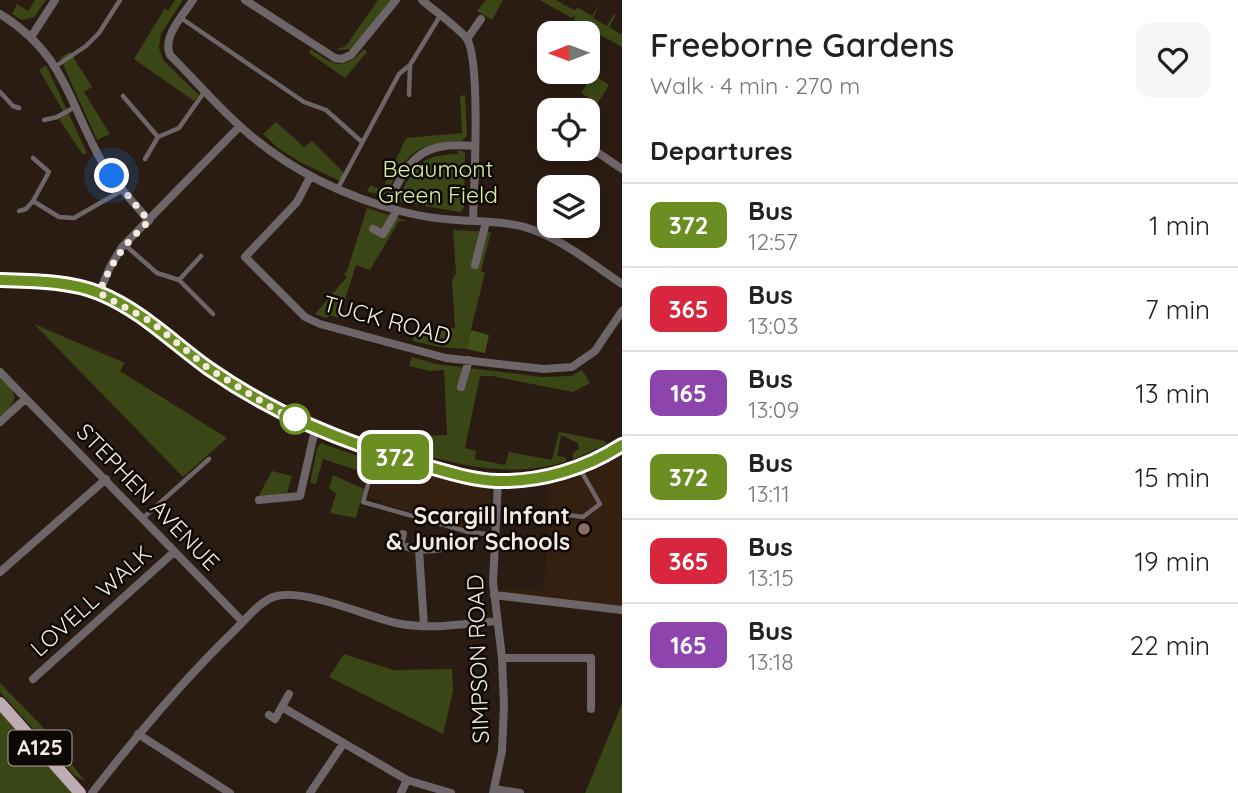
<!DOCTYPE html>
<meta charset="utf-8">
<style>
:root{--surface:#fff;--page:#f6f6f6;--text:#222;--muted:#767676;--line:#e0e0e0}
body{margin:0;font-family:Quicksand,sans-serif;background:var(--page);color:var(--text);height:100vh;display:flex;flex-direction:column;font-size:26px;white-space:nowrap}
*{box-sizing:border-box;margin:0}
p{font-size:23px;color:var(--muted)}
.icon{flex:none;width:38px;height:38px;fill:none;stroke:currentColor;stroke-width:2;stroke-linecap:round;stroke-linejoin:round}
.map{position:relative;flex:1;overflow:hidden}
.drawer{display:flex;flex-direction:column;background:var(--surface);width:616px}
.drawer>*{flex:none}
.badge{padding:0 14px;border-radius:10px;font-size:24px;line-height:46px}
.needle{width:46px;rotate:269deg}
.fabs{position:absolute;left:537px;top:21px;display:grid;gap:14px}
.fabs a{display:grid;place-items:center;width:63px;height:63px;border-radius:14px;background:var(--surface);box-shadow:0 4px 10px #0003;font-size:35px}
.you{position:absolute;width:35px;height:35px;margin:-18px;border:5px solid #fff;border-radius:50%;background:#1a73e8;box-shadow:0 0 0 10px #1a73e833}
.map>.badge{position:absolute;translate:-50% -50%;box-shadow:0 0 0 4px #fff}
h2{padding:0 28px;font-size:26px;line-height:63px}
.round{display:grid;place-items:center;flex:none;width:74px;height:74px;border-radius:14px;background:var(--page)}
.overview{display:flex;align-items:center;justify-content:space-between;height:119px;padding:0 28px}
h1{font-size:33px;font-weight:600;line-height:52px}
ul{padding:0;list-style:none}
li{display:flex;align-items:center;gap:21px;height:84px;padding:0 28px;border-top:2px solid var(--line)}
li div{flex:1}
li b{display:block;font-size:26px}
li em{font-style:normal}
li .badge{min-width:77px;font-weight:700;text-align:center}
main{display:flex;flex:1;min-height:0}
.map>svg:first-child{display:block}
</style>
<main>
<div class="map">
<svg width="622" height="793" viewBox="0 0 622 793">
<rect width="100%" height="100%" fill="#2a1c12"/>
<path fill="#332011" d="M622,457V615L504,600L501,588L544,591L549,486L570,481Z
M378,458L400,464L402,468L459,484L466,481L487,486L492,496L490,527L469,528L383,504V501L368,497Z"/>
<path fill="#3a4615" d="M35,0H46L34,17L22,20L12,14L17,4L28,11Z
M175,0H183L161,34L159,48L163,60L199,95L194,101L134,59L165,8L168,11Z
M378,0H392L351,49L335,50L346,46Z
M486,0H503L492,20L477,11Z
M540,0H556L561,3L564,0L562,4L575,10L577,7L592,16L600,3L593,18L607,26L614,14L616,15L609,27L622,35V47L611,41L612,39L609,40L597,33L599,30L596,29L595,32L574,20L575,15L572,18Z
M311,49C334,66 344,71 364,49L367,52L345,78L309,53Z
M70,52L92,87L84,92L110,134L97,140L60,58Z
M46,65L87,153L83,155L59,119L65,114L39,70Z
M593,74L609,85L598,103L581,93Z
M465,95L467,135L462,141C415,143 406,153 386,195L367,192L370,185L382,190L406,138L462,133L460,96Z
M276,122L304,147L312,141L346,175L344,183L300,162L278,148L263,134Z
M458,150L465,152L464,208L460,212L395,201L397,193L401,194C415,163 423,155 458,154Z
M367,208L407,221H399L370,270L356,265L339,318L330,315L326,318L315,314L347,277L344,274L347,271Z
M453,230L491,232L481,271L485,273L466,349L439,347L413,341L415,332L437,337V329L455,328L452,281L456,273Z
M34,324L125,363L120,371L227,438L183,477Z
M412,357L436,364L542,377L571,376L582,370L590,383L573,392L492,376H480L465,448L476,451L475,459L505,465L509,452L552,460L559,432L605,441L607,444L573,460V453L579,449L578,443L561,435L557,456L565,457L567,461C502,482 444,460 381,443L390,437L447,435L444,370L430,371L409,366Z
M0,375C16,393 22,399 0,416Z
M321,443L369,460L366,473L323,459L316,484L310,483L317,448Z
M272,471L292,476L287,493L258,497Z
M333,475L364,489L356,518L330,513L336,494L329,488Z
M344,654L393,670L452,669L453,691L443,734L329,677Z
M0,683L40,724L85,781L75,776L0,692Z
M622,704V793H585Z
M0,711L73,793H0Z"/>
<path fill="#445119" d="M471,330L489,335L485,353L466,349Z"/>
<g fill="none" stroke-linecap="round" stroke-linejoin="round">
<path stroke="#6e6569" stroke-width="4.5" d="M181,18L304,102L326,110L362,142
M56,66L86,46L99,33L120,0
M0,92L13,106L19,108
M409,95L410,66
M123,96L158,137
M44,120L57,117L75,107
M33,158L49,172L33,201L59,217L74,218L121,191
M145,159L158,137L179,128L205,91
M338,188L399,74L410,65L440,16
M19,211L26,209L33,201
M125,245L157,273L179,280L213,314
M179,280L201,256
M377,453L363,502L469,532L495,535
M554,513L583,517L600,504L580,469
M143,518L209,459"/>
<path stroke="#6e6569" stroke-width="8" d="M193,0C183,15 162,37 170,55C194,79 216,105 241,127C286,168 341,195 400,211C419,216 438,219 457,220C482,222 513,221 536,231C567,243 595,266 622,284
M245,0L335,58L342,59L351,55L396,0
M422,0C432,9 460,29 467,39C481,62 474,188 473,221
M0,14C65,54 68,102 102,162C115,183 133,202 149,221
M31,37L55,0
M467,39L481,19
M582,110L583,107
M588,146L622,169
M310,177L297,202L245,257L305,317L320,324L446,358L544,369L572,367L595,351L622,311
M387,206C408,160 419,141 474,146
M373,229L383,234L397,210
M475,265L486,222
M99,293L110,267L122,247L240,126
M0,372L243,622
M461,387L469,360
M0,422L25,399
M259,500L300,496L315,430
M403,534L400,545L419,550L424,626
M419,550L438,549
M0,572L106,479
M494,595L622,610
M502,658H591V709
M33,679L174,552
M282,707L407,780L451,793
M269,715L275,719L289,694
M138,734L230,793
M494,789L520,793
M92,793C137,735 183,680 236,629C247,618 262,599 277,596C306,589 366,616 396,623C429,630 464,624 497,621
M310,793L343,744
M401,793L407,780
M493,793L502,751L504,705L502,658L493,582L498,481"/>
<path stroke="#9b8c93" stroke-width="12" d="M0,280C32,281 69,281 99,293C141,310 172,343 208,368C275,415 345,443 424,465C448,472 472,480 497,481C540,482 585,469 622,445"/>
<path stroke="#beabb4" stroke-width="12" d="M0,703L80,793"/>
</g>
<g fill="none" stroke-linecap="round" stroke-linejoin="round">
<g stroke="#fff" stroke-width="16">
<path id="line" d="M0,280C32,281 69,281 99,293C141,310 172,342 208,368C274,414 342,442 419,464C445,471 470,480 497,481C541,482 585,469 622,445"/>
</g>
<use href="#line" stroke="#6b8e23" stroke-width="10"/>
<path stroke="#f4eae2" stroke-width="7" stroke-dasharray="0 12.6" d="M112,176L149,221C123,246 113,259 99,293L150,321L208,368L272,408L295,419"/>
</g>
<circle fill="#fff" stroke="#6b8e23" stroke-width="3.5" cx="295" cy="419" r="14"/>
<circle fill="#8d6e63" stroke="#0e0805" stroke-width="2.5" cx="584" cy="529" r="7"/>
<g text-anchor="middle" stroke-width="5" stroke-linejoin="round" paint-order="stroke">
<rect fill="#0e0805" stroke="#afa6a0" stroke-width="2" x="8.5" y="730.5" width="63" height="35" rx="5"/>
<g font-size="21" font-weight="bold" fill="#f4eae2">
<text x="40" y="755">A125</text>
</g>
<g font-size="23" fill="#d8f09b" stroke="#0e0805">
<text x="438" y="177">Beaumont<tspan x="438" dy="26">Green Field</tspan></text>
</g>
<g font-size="23" fill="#f4eae2" stroke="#0e0805">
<text transform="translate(387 320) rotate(15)" y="8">TUCK ROAD</text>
<text transform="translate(148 497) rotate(46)" y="8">STEPHEN AVENUE</text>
<text transform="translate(91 601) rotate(-42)" y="8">LOVELL WALK</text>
<text transform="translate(478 659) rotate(-92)" y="8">SIMPSON ROAD</text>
</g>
<g font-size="23" font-weight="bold" fill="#f4eae2" stroke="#0e0805" text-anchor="end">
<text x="570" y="524">Scargill Infant<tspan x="570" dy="26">&amp; Junior Schools</tspan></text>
</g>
</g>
</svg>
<div class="fabs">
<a><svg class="needle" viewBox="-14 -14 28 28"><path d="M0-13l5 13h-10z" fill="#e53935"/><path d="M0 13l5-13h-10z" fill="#767676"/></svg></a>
<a><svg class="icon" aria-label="locate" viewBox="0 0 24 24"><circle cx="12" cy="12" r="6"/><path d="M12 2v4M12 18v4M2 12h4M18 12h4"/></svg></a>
<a><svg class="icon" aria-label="layers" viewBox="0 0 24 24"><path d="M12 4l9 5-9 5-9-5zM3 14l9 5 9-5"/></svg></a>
</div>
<div class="you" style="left:112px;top:176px"></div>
<b class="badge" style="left:395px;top:457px;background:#6b8e23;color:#fff">372</b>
</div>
<section class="drawer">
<div class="overview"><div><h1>Freeborne Gardens</h1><p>Walk · 4 min · 270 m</p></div><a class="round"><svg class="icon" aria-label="heart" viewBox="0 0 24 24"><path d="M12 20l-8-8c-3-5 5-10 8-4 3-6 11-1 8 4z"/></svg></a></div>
<h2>Departures</h2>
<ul>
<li><span class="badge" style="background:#6b8e23;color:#fff">372</span><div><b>Bus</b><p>12:57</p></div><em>1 min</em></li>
<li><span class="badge" style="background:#d7263d;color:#fff">365</span><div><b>Bus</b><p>13:03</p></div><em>7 min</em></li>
<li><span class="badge" style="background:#8e44ad;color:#fff">165</span><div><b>Bus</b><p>13:09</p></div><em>13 min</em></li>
<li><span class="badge" style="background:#6b8e23;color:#fff">372</span><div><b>Bus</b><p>13:11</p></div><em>15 min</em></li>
<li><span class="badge" style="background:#d7263d;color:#fff">365</span><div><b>Bus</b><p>13:15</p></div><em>19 min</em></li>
<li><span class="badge" style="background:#8e44ad;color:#fff">165</span><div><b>Bus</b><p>13:18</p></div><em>22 min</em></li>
</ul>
</section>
</main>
